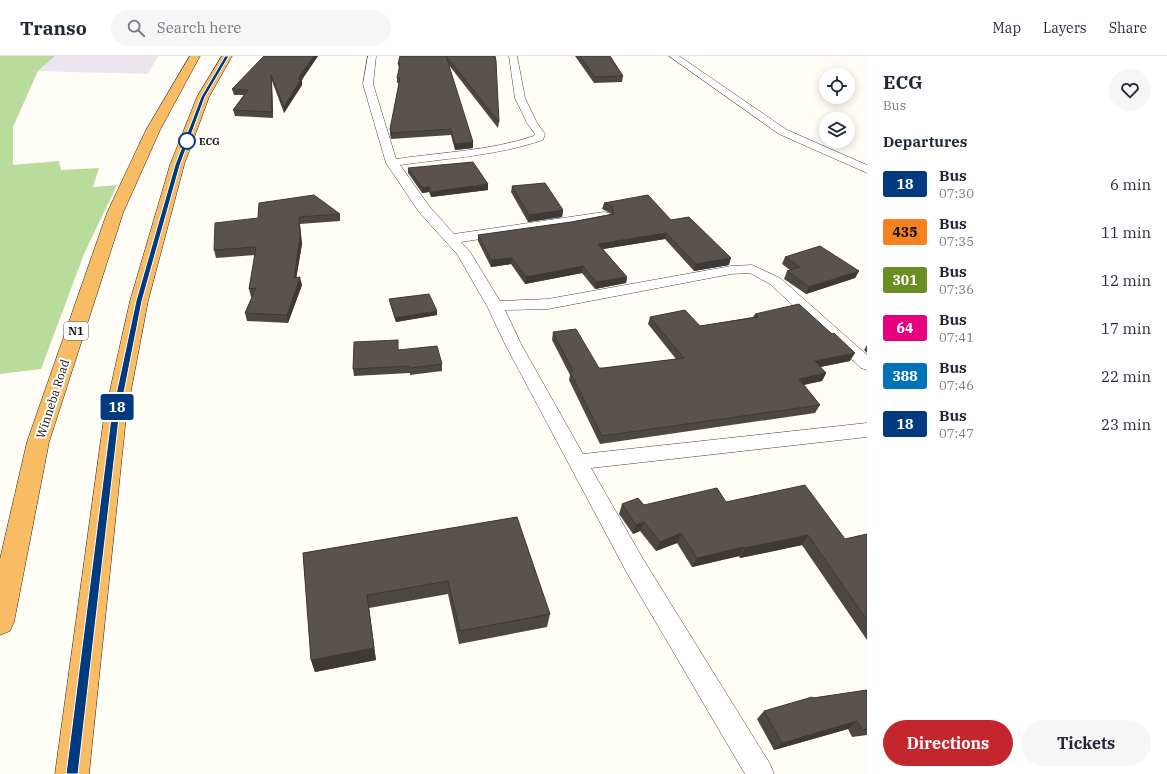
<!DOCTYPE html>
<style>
:root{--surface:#fff;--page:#f6f6f7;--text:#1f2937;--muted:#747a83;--line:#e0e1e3;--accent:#c4262e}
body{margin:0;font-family:"IBM Plex Serif",serif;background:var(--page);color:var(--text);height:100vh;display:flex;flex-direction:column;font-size:15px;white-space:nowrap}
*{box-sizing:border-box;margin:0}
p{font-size:13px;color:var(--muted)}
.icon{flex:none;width:22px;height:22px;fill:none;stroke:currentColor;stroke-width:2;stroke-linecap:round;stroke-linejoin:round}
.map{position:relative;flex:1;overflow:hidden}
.drawer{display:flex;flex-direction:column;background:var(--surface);width:300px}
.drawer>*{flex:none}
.badge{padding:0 8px;border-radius:3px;font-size:14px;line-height:26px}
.tools{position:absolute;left:819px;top:12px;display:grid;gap:8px}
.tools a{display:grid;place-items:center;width:36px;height:36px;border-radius:50%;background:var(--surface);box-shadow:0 2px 10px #0003;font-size:20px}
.map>.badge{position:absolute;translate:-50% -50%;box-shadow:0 0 0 2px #fff}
h2{padding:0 16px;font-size:15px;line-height:36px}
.round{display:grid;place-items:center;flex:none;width:42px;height:42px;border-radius:21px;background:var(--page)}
.summary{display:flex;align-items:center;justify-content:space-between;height:68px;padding:0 16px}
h1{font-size:19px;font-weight:800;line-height:30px}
.primary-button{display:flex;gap:8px;margin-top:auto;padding:8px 16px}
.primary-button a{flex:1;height:46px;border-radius:24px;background:var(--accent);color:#fff;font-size:16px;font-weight:800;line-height:46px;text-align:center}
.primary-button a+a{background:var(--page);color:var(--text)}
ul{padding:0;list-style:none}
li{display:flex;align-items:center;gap:12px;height:48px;padding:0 16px}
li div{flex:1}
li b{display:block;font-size:15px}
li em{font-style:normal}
li .badge{min-width:44px;font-weight:700;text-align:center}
header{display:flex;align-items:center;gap:24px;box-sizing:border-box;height:56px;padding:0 20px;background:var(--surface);border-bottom:1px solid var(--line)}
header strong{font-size:19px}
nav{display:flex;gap:22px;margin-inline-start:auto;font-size:14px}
.search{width:280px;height:36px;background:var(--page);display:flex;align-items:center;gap:10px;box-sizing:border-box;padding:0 14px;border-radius:22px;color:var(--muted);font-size:15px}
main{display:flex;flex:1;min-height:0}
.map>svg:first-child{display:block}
</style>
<header>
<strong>Transo</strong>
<div class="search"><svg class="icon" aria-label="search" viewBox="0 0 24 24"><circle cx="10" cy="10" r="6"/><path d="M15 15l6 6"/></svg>Search here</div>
<nav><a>Map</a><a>Layers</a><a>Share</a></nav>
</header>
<main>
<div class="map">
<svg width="867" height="718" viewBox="0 0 867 718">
<rect width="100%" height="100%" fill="#fffdf5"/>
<path fill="#eee6ef" d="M55,0H158L148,18L38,15Z"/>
<path fill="#b9dc9c" d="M0,0H55L38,15L13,71V109L59,105L61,114L99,112L93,131L117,129L84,198L41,313L0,318Z"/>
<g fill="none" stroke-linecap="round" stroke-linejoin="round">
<g stroke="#444" stroke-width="1">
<path id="minor" d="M368,0H376L373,28L396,103C443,96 489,95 534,80L535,78L527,67L515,42L509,0H517L525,42L537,67L545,78L543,84C496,100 448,102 400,109L429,150L454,178L604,156L609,157L610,160L609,163L604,164L461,186L470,196L500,245L548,243L731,210L752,209L780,222L867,299V314L861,312L770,228L750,217L731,218L548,253L505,254L521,288L583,398L867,367V381L591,412L643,503L770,708L774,718H745L627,517L505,288L487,250L457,198L419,156L386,107L363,28Z
M669,0H679L787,74L867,109V117L779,78Z"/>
</g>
<g stroke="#222" stroke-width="1">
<path id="trunk" d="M190,0H200L160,74L123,157L49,386L14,566L10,575L0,579V503L27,386L107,157L146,74Z
M222,0H232L209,41L184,109L148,245L126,361L89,718H55L104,361L130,245L170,109L197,41Z"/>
</g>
<use href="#minor" fill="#fff" fill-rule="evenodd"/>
<use href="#trunk" fill="#f7bc64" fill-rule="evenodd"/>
</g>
<path fill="#4d4742" d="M263,0H318L303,22L302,24V29L284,57L272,25L273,62L235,60L233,54L244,39H234L232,33L264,1Z
M390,0H495L499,66L498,72L448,8L473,92L455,94L451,79L391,83L390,79V73L399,27H397V22L399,13L398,8L400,0Z
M575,0H610L623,20L622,26L594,27Z
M408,112L488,134L431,141L429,136L422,137L408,117Z
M512,130L563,154L562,161L528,166L511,136Z
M604,147L671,164L729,209L694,215L665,183L603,193L627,221L626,227L595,233L582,217L525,228L511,208L491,211L478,185V179L571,166L611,158L610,157L602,153Z
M340,158V165L300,168L302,188L296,222L302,229L288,267L247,265L245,257L252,241H251L249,233L255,199L216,202L214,194L258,162Z
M785,201L859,215L855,222L806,238L784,223L787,215L790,214L782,208Z
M389,243L437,259L396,266L390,247Z
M755,258L850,305L820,311L826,317L822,325L804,329L820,349L815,357L600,388L569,324L570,319L552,284L553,276L599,312H603L676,303L648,268L650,261L700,270L753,261Z
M867,289V297L864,294Z
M398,294L442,308V315L410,319V317L354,320L353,313Z
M726,446L845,483L867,478V584L802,489L740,502L739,500L692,511L677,487L656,495L640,475L633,478L619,458L622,448L644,449Z
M517,461L550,558L547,571L459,588L448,538L369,552L376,604L315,616L311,604L303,497Z
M867,634V679L852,681L848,673L774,694L757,663L764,655L813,642Z"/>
<path fill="#3f3936" d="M314,0H318L303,22L302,24V29L284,57V51L302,17Z
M271,19L272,25L273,62L272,56Z
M473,86V92L455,94V88Z
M488,128V134L431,141V136Z
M429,131V136L422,137V132Z
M563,154L562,161L528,166L529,159Z
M299,161L302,188L295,230L294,222Z
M666,177L665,183L597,194L598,188Z
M512,202L511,208L491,211V204Z
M731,202L729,209L694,215L696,208Z
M583,210L582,217L525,228L526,221Z
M859,215L855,222L806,238L809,231Z
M300,221L302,229L288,267L287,259Z
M627,221L626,227L595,233L596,226Z
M437,255V259L396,266L395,262Z
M855,297L850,305L810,313L815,305Z
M826,317L822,325L795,330L799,323Z
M644,466L640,475L633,478L636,469Z
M681,477L677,487L656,495L660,486Z
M808,479L802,489L740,502L745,492Z
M744,491L739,500L692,511L697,502Z
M374,592L376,604L315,616L311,604Z
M857,665L848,673L774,694L782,687Z"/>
<path fill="#5a524d" stroke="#3f3936" d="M264,0H314L302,17L298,23H301L284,51L271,19L272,56L233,54L248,34L232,33Z
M400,0H446L473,86L455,88L451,73L391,77L390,73L400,22H397L400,8H398Z
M446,0H495L496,5L499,66Z
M580,0H610L623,20L595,21Z
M473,106L488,128L431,136L429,131L422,132L408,112Z
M545,127L563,154L529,159L512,130Z
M314,139L340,158L299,161L300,180L294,222L300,221L287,259L245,257L256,232L249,233L256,191L214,194L215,167L258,162L259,147Z
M648,139L671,164L689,161L731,202L696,208L666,177L598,188L627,221L596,226L583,210L526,221L512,202L491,204L478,179L571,166L614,158L612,150L604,147Z
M820,190L859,215L809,231L787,215L800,211L785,201Z
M429,238L437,255L395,262L389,243Z
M799,248L832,278L834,277L855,297L815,305L826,317L799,323L820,349L602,380L570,316L573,315L553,276L576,273L599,312H603L684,302L650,261L685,254L700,270L758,261L755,258Z
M398,284V294L437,290L442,308L410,312L409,310L353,313L354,286Z
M805,429L845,483L867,478V564L808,479L745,492L744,491L697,502L681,477L660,486L644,466L636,469L622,448L638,442L644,449L717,432L726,446Z
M517,461L550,558L460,575L448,525L367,539L374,592L311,604L303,497Z
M867,634V673L862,674L857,665L782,687L764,655L812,641L813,642Z"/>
<path fill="#003b80" stroke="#fff" d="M225,0H229L205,41L180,109L142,245L119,362L78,718H66L111,362L136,245L175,109L201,41Z"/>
<circle fill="#fff" stroke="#003b80" stroke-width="2" cx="187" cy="85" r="8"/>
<g text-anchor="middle" stroke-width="4" stroke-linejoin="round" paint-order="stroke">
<g font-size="10" font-weight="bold" fill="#111" stroke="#fff" text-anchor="start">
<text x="199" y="89">ECG</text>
</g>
<rect fill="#fff" stroke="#585858" stroke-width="1" x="64" y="266" width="24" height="18" rx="3"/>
<g font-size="11" font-weight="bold" fill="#111">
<text x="76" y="279">N1</text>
</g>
<g font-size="12" fill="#111" stroke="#fff">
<text transform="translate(53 343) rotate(-72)" y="4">Winneba Road</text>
</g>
</g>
</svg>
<div class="tools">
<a><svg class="icon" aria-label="locate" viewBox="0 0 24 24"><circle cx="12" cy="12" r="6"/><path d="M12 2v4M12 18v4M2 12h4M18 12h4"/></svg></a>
<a><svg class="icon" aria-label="layers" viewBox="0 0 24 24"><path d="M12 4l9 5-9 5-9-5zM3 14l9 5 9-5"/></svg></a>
</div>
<b class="badge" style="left:117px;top:351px;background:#003b80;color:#fff">18</b>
</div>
<section class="drawer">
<div class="summary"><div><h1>ECG</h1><p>Bus</p></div><a class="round"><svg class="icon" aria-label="heart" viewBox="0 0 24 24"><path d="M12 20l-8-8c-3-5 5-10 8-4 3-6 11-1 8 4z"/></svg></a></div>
<h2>Departures</h2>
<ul>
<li><span class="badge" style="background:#003b80;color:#fff">18</span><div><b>Bus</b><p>07:30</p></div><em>6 min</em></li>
<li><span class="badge" style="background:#f58220;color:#111">435</span><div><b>Bus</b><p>07:35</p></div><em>11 min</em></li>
<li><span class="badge" style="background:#6b8e23;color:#fff">301</span><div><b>Bus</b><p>07:36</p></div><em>12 min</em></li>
<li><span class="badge" style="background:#e6007e;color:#fff">64</span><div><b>Bus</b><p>07:41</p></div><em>17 min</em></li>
<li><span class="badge" style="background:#0072bc;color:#fff">388</span><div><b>Bus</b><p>07:46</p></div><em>22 min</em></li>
<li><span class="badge" style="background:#003b80;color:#fff">18</span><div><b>Bus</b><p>07:47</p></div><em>23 min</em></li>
</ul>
<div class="primary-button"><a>Directions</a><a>Tickets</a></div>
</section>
</main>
